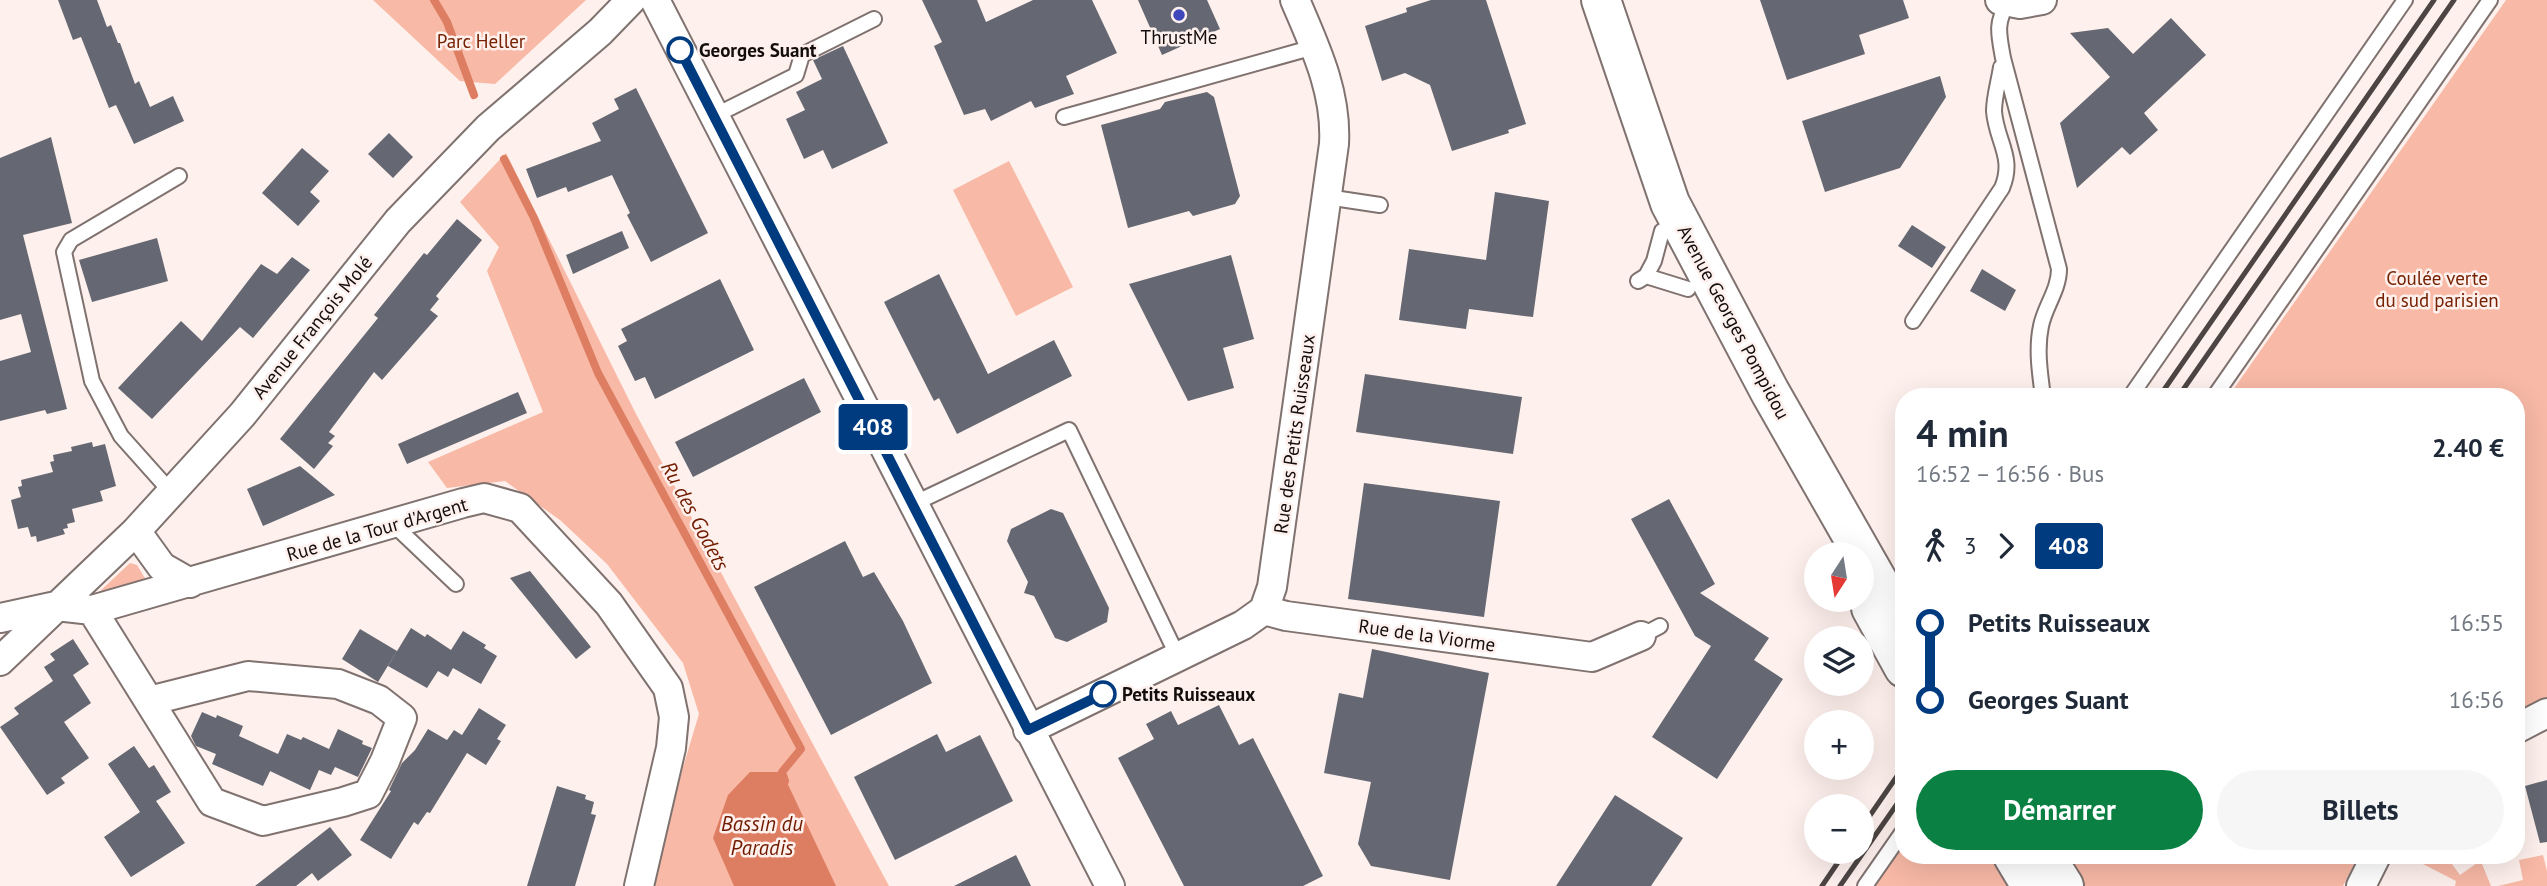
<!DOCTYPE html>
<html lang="fr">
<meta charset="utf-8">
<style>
:root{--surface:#fff;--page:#f6f6f7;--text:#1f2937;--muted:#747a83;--accent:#0b8043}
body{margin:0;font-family:"PT Sans",sans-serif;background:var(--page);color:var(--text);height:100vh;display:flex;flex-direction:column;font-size:26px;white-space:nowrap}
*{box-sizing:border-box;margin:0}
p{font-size:23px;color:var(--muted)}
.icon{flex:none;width:38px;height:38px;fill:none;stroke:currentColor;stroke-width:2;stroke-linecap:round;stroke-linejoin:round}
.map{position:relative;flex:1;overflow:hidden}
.panel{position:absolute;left:1895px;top:388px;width:630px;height:476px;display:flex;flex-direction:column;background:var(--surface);border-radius:28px;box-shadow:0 7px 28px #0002}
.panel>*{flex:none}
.badge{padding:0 14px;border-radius:5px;font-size:24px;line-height:46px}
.needle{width:46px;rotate:192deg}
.fabs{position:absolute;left:1804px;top:542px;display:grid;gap:14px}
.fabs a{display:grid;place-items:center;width:70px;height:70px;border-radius:50%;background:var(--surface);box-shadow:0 7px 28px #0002;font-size:35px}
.map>.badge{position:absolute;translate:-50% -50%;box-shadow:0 0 0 4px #fff}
.legs{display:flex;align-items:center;gap:10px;height:77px;padding:0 21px;font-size:23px}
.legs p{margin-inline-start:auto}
.head{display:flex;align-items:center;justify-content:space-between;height:119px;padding:0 21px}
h1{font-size:38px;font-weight:700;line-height:52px}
.button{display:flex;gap:14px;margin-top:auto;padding:14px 21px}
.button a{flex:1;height:80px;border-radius:42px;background:var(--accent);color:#fff;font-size:28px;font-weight:700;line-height:80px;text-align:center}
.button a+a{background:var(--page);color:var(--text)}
ul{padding:0 21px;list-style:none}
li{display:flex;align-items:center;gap:24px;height:77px;font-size:26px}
li i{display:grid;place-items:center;width:10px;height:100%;margin:0 9px;background:currentColor}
li i::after{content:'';width:18px;height:18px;margin:-9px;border:5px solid;border-radius:50%;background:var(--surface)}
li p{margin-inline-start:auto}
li:first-child i{background:linear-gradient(#0000 50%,currentColor 0)}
li:last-child i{background:linear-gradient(currentColor 50%,#0000 0)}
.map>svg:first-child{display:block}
</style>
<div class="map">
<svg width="2547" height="886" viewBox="0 0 2547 886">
<rect width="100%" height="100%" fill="#fef0ec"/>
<path fill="#f8b9a6" d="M373,0H586L495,84L460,81Z
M2506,0H2547V700L2517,715L2516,397H2228Z
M506,153L636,414L889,886H654L681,774L699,714L683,663L607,564L560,520L505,481L447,488L428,462L543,412L487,271L499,247L460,202Z
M1009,161L1073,287L1016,316L953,190Z
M130,563L137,565L146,580L97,594Z
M1904,842V856H2358L2343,886H1874Z
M2543,855L2547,871V886H2498L2523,880L2519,860Z
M2420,856H2446L2460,875L2477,863L2482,864L2491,886H2455L2456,881L2417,861Z"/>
<path fill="#dd7e62" d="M750,772H782L836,886H734L713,838L728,795Z"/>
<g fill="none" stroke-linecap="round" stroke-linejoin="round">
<path stroke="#dd7e62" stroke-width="8" d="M434,0L447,22L474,95
M504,159L534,218L598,373L801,749L782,772L785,781"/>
</g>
<path fill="#656872" d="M58,0H97L107,27L111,25L118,43H120L135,84L139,81L150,107L173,96L184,121L134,144L116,105L109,108L81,37L73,40Z
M922,0H977L986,22L1033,0H1092L1117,53L1066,76L1074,94L1035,108L1031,101L991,121L985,109L964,115L934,46L942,42Z
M1138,0H1207L1220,29L1162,55Z
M1431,0H1486L1526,124L1508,130L1509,133L1452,151L1430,85L1405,73L1382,81L1365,26L1407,12L1406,8Z
M1760,0H1903L1909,18L1859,35L1865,54L1787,80Z
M2171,18L2206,55L2144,113L2158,130L2130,155L2122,147L2077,188L2060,123L2110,77L2070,33L2108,28L2133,54Z
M843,46L888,143L832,169L823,150L804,159L786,119L805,110L796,92L822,79L813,60Z
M1940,76L1946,97L1900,168L1825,192L1802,121Z
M636,88L708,233L651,262L627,215L630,213L612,175L568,192L566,187L537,198L526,169L601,141L592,123L619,109L614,99Z
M1207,92L1214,97L1240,196L1235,204L1193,216L1189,211L1128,228L1101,125L1160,109L1165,102Z
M389,133L413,157L393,178L368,154Z
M51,137L72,223L23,235L67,409L47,414L45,410L0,421V361L31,352L21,314L0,320V158Z
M302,148L329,171L310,192L320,201L298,226L262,193Z
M1495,192L1549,201L1533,317L1469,309L1466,329L1399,320L1409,249L1486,260Z
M457,219L482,240L436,296L439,299L430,310L438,316L382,380L374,372L329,432L335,436L328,443L333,446L314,469L280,439L378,318L374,315L424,253L427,255Z
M1912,225L1946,247L1932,268L1898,246Z
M622,231L629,248L573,274L566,255Z
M157,238L168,281L92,302L79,260Z
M1231,255L1254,339L1223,348L1234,388L1188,401L1129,284Z
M292,257L310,270L253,338L240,327L152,419L118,388L181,321L202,341L261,264L277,274Z
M1982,269L2016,290L2005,311L1970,291Z
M939,274L988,374L1054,340L1072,376L957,434L939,398L934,401L884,302Z
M720,279L754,350L655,399L645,377L635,381L618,346L627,341L621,329Z
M1365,374L1522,397L1513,454L1356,432Z
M804,378L821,412L693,477L675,442Z
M518,392L527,413L407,464L398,444Z
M92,442L93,447L105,444L116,486L100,491L103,501L72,509L75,522L67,524L68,528L63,529L65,534L37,542L36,536L31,537L28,527L18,529L11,500L21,497L18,487L22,486L21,480L53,472L50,462L54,461L53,455L72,451L71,447Z
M300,466L335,495L263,526L247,489Z
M1364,483L1500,501L1484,617L1348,599Z
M1669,499L1715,584L1700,593L1769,638L1754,660L1783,679L1717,779L1652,737L1711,646L1695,636L1631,519Z
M1051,509L1063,513L1109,608L1107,622L1067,642L1055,638L1034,596L1024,593L1028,582L1007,541L1011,529Z
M845,541L863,577L874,572L903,621L932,683L831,735L754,587Z
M530,571L591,647L576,659L510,578Z
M411,628L425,637L427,634L451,650L463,631L486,645L484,648L497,656L481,684L453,668L448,677L438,671L427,688L388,666Z
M360,629L397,651L378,682L342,659Z
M73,639L89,664L73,675L91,703L64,722L89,758L61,778L65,783L47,795L0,727L19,714L14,708L53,681L44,667L55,660L50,654Z
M1372,649L1489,673L1450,880L1371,866L1358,844L1371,782L1324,773L1339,693L1363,698Z
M1219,705L1239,745L1253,738L1323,876L1303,886H1184L1118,758L1154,739L1146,724L1171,711L1178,725Z
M479,708L506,725L497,739L501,741L486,765L467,753L430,813L427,812L418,825L414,822L391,859L360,840L391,791L389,790L402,763L415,750L428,729L447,740L454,730L462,735Z
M202,712L216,718L217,715L243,726L239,736L278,754L287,734L301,740L303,737L329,749L338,729L363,741L362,744L372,748L358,777L335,767L331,775L319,770L310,790L270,771L275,761L263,786L212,764L216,754L196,746L191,736Z
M937,734L946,752L980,735L1013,801L895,860L854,777Z
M134,746L149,768L154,765L171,792L156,801L185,843L131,877L104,837L140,812L108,764Z
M2547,780V842L2540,843L2525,786Z
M557,786L586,795L585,799L594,802L591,814L596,815L575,886H527Z
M1615,795L1683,838L1651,886H1556Z
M330,827L352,855L318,881L312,873L296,886H255Z
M1016,855L1031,886H954Z"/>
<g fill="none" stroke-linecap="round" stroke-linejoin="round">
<g stroke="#7f726f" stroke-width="18">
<path id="lane" d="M2008,3C1995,23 1999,35 2003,58L2059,269C2059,290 2045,306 2041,326C2036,349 2040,374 2043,397
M714,116L796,75L802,55L874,19
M1064,117L1314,47
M1327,197L1380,205
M1646,276L1654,261L1662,231
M1638,281L1646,276L1688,289
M1913,321L2002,188C2015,157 1996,141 1994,111C1994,97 1999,81 2001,67
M2130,397L2405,0
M2214,397L2490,0
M171,492L121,436L92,381L64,252L71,240L179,176
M913,504L1069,430L1178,657
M393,524L456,584
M1641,636L1660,626
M1865,886L1904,830"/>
</g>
<g stroke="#7f726f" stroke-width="32">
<path id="street" d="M655,0L1110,886
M2000,0L2020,4L2042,0
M136,531L162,567L190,583
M92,610L212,802L263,821L343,802L368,794L385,761L402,718L379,700L338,684L248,676L149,701
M1264,610L1286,616L1592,657L1641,636
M0,618L56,606L92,610L463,503L484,498L520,508L609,604L668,688L674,717L671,748L639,886
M0,661L136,531L242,415L398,221L488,128L600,32L631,0
M2516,729L2547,713
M1028,730L1243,625L1264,610L1272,587L1334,144C1337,92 1315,47 1295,0
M2361,886L2376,856"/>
</g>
<g stroke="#7f726f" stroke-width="42">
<path id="secondary" d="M1601,0L1670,203L1770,392L1904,627
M1871,608L1904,668
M2013,856L2031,886
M2045,856L2064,886"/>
</g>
<use href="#lane" stroke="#fff" stroke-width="14"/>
<use href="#street" stroke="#fff" stroke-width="28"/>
<use href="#secondary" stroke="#fff" stroke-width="38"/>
<path stroke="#4c4543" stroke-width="5" d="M2159,397L2434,0
M2178,397L2454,0
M1862,827L1904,766
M1822,886L1845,852
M1840,886L1904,794"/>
</g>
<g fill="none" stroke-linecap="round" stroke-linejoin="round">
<g stroke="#fff" stroke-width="16">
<path id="line-1" d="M680,50L1028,730L1103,694"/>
</g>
<use href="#line-1" stroke="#003b80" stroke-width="10"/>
</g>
<circle fill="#3e47bb" stroke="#fef0ec" stroke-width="2.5" cx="1179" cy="15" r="7"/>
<g fill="#fff" stroke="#003b80" stroke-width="3.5">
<circle cx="680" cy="50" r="12"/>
<circle cx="1103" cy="694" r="12"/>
</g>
<g text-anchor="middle" stroke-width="5" stroke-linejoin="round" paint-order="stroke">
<g font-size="19" fill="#130e0d" stroke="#fef0ec">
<text x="1179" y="44">ThrustMe</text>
</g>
<g font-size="19" fill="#762102" stroke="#fef0ec">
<text x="481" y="48">Parc Heller</text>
<text x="2437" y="285">Coulée verte<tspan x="2437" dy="22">du sud parisien</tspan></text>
</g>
<g font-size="19" font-weight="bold" fill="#130e0d" stroke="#fef0ec" text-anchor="start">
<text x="699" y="57">Georges Suant</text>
<text x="1122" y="701">Petits Ruisseaux</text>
</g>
<g font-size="19" fill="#130e0d" stroke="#fef0ec">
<text transform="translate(1734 322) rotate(62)" y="7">Avenue Georges Pompidou</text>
<text transform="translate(312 327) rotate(-51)" y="7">Avenue François Molé</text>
<text transform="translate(1294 434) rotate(-82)" y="7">Rue des Petits Ruisseaux</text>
<text transform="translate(377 529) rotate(-16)" y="7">Rue de la Tour d'Argent</text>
<text transform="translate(1427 635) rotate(8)" y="7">Rue de la Viorme</text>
</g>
<g font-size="21" font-style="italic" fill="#711c00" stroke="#fef0ec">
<text transform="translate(695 516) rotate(62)" y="7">Ru des Godets</text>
<text x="762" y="831">Bassin du<tspan x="762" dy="24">Paradis</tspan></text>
</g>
</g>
</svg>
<div class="fabs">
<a><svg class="needle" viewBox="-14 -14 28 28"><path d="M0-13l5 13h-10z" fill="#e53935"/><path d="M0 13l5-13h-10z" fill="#747a83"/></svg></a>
<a><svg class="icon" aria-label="layers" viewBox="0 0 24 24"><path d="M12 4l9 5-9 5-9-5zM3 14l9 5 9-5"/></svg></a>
<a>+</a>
<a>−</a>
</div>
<b class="badge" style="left:873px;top:427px;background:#003b80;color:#fff">408</b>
<section class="panel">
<div class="head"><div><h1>4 min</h1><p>16:52 – 16:56 · Bus</p></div><b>2.40 €</b></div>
<div class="legs"><svg class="icon" aria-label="walk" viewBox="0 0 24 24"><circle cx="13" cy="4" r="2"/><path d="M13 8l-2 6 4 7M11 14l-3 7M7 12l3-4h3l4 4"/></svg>3<svg class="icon" aria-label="forward" viewBox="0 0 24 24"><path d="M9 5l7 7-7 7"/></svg><b class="badge" style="background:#003b80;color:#fff">408</b></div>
<ul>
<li><i style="color:#003b80"></i><b>Petits Ruisseaux</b><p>16:55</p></li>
<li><i style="color:#003b80"></i><b>Georges Suant</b><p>16:56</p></li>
</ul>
<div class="button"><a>Démarrer</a><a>Billets</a></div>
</section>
</div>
